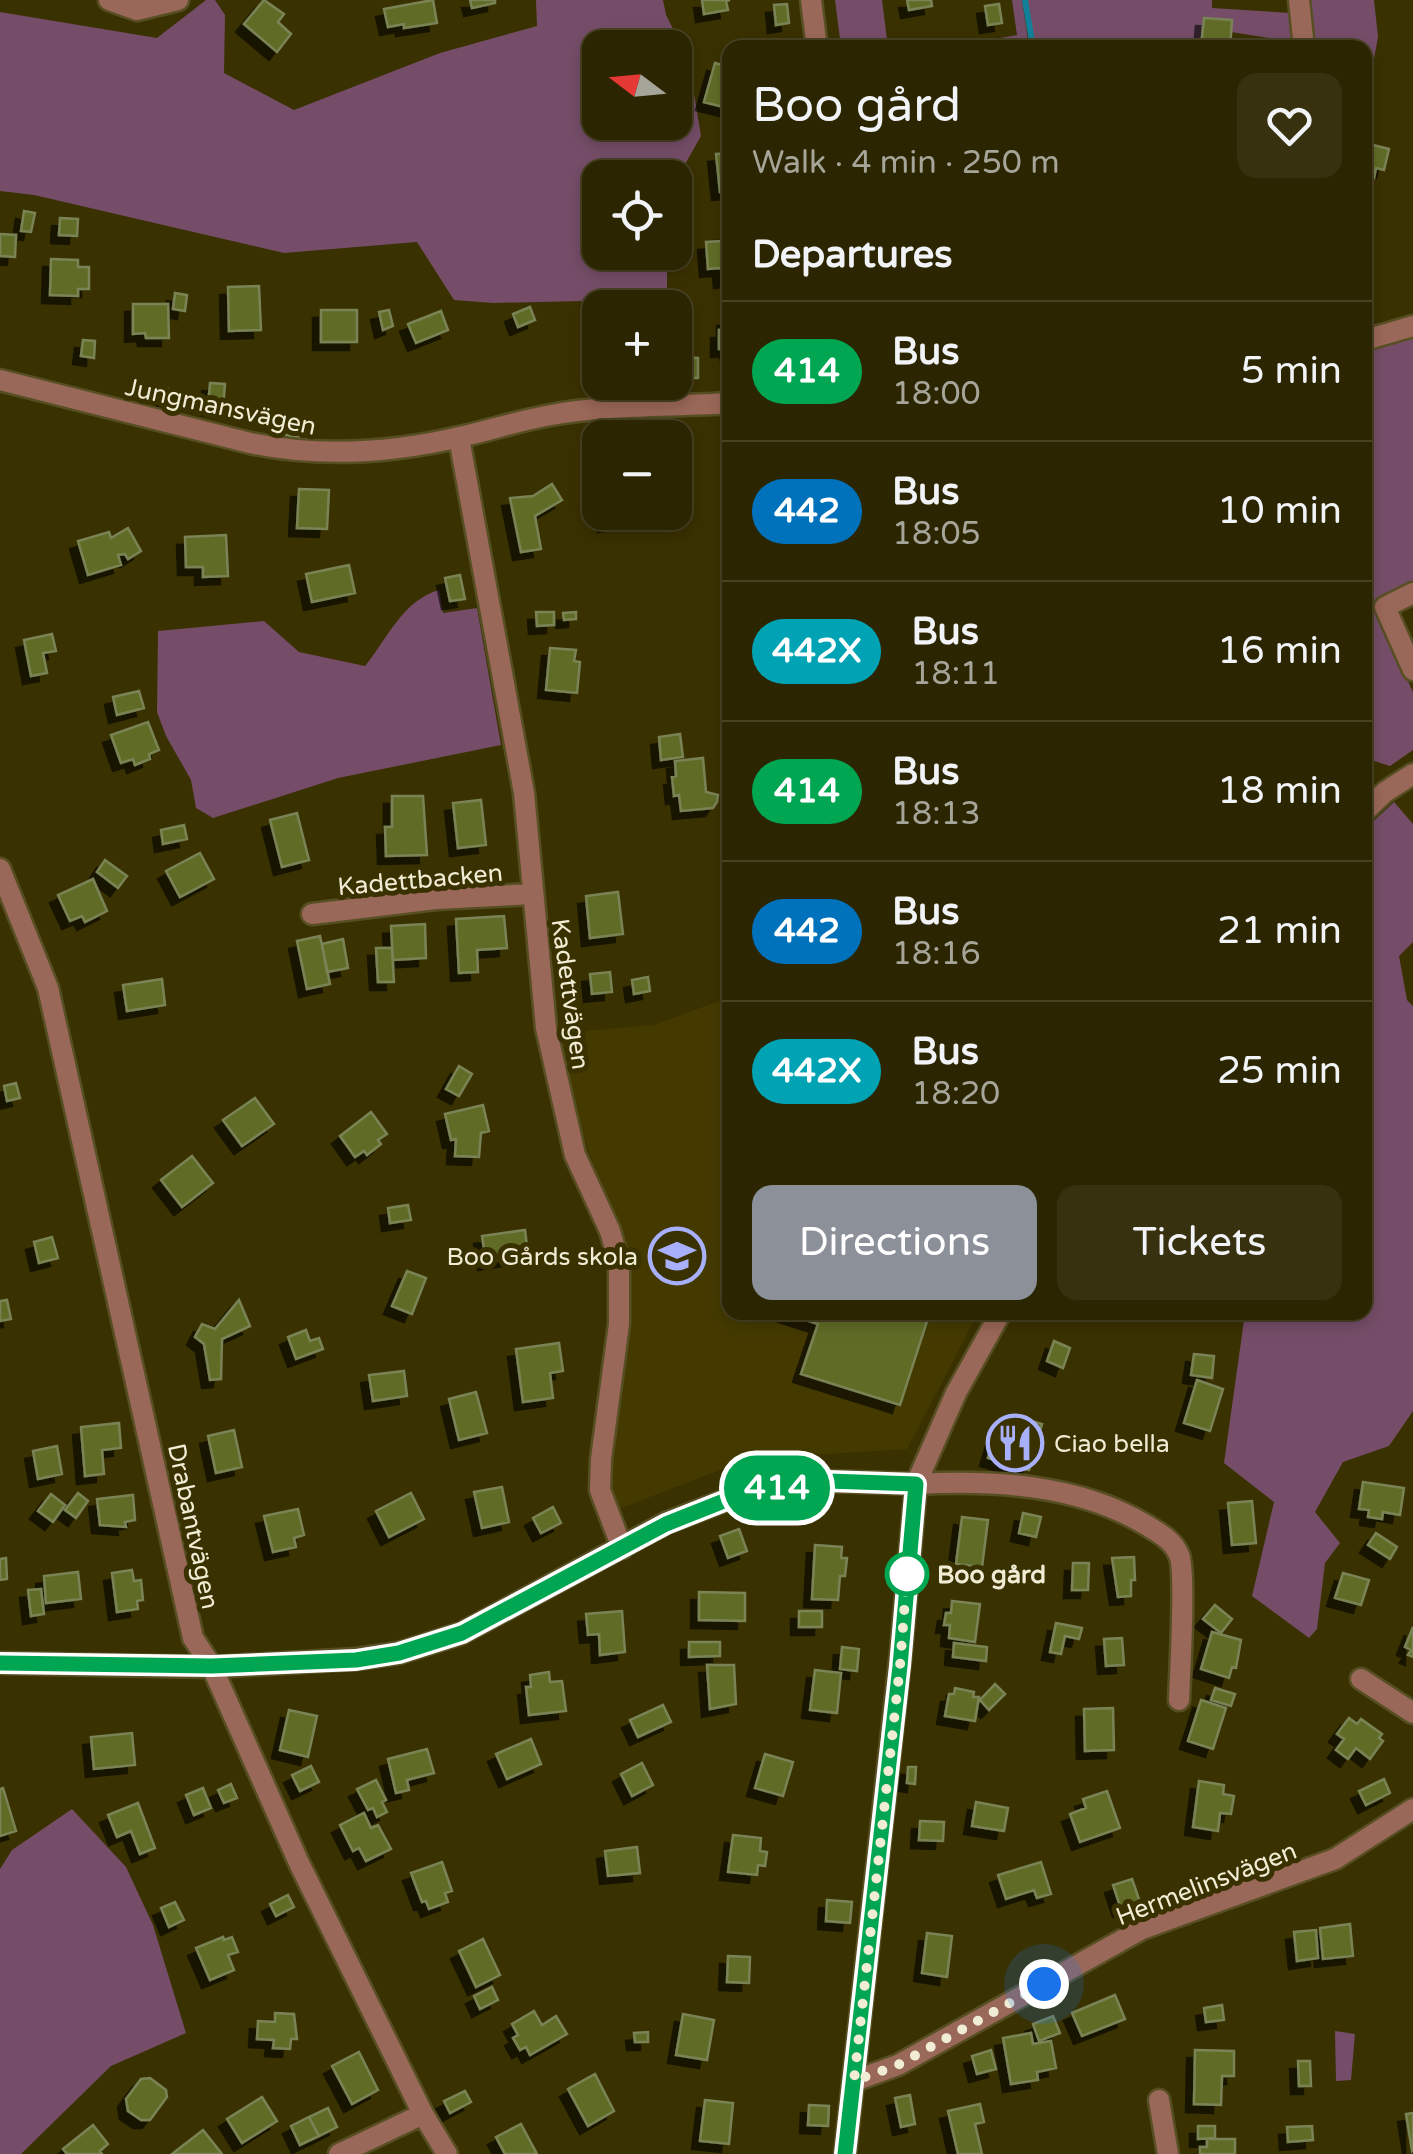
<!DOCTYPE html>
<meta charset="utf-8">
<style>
:root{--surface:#2c2501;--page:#383110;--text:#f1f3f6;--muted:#a6a599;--line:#484223;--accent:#8c9099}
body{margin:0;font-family:"Varela Round",sans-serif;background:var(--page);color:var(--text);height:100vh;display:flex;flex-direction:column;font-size:38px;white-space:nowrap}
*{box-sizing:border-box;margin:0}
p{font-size:32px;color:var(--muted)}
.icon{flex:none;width:55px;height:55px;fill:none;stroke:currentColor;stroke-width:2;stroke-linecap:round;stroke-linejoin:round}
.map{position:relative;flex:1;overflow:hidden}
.sheet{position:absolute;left:722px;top:40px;width:650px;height:1280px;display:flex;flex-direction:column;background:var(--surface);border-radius:20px;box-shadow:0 5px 15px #0003,0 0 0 2px var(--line)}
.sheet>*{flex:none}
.badge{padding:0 20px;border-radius:32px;font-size:35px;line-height:65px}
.needle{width:65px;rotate:286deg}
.fabs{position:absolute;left:582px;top:30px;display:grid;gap:20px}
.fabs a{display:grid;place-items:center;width:110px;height:110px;border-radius:20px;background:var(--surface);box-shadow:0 5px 15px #0003,0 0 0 2px var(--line);font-size:50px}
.you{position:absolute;width:50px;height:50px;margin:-25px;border:8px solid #fff;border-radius:50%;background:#1a73e8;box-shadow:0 0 0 15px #1a73e833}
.map>.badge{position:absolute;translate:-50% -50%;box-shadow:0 0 0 5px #fff}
h2{padding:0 30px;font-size:38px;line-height:90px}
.round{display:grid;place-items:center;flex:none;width:105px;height:105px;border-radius:20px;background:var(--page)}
.overview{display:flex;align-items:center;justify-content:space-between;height:170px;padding:0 30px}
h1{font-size:48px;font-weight:600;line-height:75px}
.cta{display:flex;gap:20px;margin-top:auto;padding:20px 30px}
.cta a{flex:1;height:115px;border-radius:20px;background:var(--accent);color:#fff;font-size:40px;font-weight:600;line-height:115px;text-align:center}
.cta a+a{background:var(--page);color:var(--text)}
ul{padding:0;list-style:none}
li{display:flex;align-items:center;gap:30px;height:140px;padding:0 30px;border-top:2px solid var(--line)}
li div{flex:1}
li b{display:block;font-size:38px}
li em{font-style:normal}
li .badge{min-width:110px;font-weight:700;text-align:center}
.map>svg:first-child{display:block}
</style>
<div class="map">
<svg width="1413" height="2154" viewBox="0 0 1413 2154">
<defs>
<filter id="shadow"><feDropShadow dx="-8" dy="8" stdDeviation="0" flood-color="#0009"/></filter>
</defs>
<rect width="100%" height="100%" fill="#3a3101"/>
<path fill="#443a00" d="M730,997V1312L978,1313L907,1449L748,1459L616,1510L605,1482L630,1283L617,1229L571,1103L561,1033L654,1025Z"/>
<path fill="#754d68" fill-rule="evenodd" d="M206,0H215L225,15L224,73L294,110L440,53L537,26L536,0H663L666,15L688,58L701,136L675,182V178H600V252L667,253V299L493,303L454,300L417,242L284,253L34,195L0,191V12L157,38ZM600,48H675V122H600Z
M835,0H882L888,47H841Z
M1012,0H1022L1029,47H992L989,40L1017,35Z
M1027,0H1212V8L1291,13L1293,42L1231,32L1232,20L1204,18L1201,47H1035Z
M1307,0H1374L1378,37L1372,70H1365V48L1312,47Z
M1413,334V583L1372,605L1413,692V750L1390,766L1365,758V348Z
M439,590L443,613L477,608L501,745L338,778L213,818L196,808L191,780L166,736L157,712L158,631L264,621L299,652L365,666C388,638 402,601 439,590Z
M1394,802L1413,824V942L1399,956L1407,1000L1413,1006V1411L1389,1446L1343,1462L1315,1512L1340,1543L1325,1563L1317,1629L1309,1638L1252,1596L1274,1502L1224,1463L1245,1313L1365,1312V829Z
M72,1809L126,1867L153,1925L186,2033L111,2066L21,2154H0V1869L12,1850Z
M1335,2031L1355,2034L1351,2080L1336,2081Z"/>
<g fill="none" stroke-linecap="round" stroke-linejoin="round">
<path stroke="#128098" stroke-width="6" d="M1025,0L1033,48"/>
</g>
<path fill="#606c26" stroke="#7a8357" stroke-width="2.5" filter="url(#shadow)" d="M264,0L284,14L278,22L291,34L277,52L244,24Z
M433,0L437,23L404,28V24L388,27L384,9Z
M470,0H495V3L472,8Z
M702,0H730L726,1L728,10L704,14Z
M907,0H931L932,6L909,10Z
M787,4L789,23L776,25L774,5Z
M999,4L1002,23L988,25L985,6Z
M1204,18L1232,20L1230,48H1201Z
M715,63L730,67L727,108L704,102Z
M1365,143L1389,149L1384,170L1376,168L1374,178L1365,176Z
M730,153V191L720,192L716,154Z
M24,211L35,213L31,232L21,231Z
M60,218L78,219L77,236L59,235Z
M723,233H730V279L722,280L721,268L708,269L706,242L723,241Z
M0,234L16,235L15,257L0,256Z
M51,259L78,260V267H89V289H78V296L50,295Z
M259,286L261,330L229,331L228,287Z
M175,293L187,295L185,311L173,309Z
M133,304H168L169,338H146L145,333L133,334Z
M530,307L535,320L518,327L513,314Z
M321,310H357V342H321Z
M389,310L393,326L383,330L379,312Z
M441,311L448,330L416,343L408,324Z
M725,318H730V358L728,349H719V330H725Z
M83,340L95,341L94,358L81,356Z
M680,357L698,358V378H679Z
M210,383L225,384L223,408L208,407Z
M166,388L175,391L170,406L161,403Z
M287,418L303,422L299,438L283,434Z
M552,484L562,500L535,516L541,549L521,552L510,498L533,496Z
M299,489L329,490L327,529L297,528Z
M604,512H639L640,519L606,524Z
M128,528L141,551L128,559L125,554L118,555L121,565L88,575L78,541L109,532L111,538Z
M226,535L228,576L203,577V567H186L185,537Z
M349,565L355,593L312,602L306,574Z
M460,575L465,599L450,601L445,578Z
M536,612H554V625L537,626Z
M576,612V619L564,620L563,613Z
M52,634L56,651L43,653L47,673L31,676L24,640Z
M550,648L576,650L574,661L580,662L577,693L546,690Z
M139,691L144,708L117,715L113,697Z
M148,722L159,750L149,754L150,759L135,765L133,759L121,763L111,735Z
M680,734L683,757L661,760L659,737Z
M703,758L706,792L718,795L717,802L713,808L681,811L679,795L674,796L672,777L676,776L675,761Z
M392,796H423L427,855L386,856L385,827H392Z
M481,800L486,845L458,848L453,803Z
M297,813L309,860L282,867L270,820Z
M184,825L187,839L163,844L161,830Z
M200,853L214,879L180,897L166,871Z
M105,860L127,876L118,888L97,872Z
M93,879L107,911L85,922L82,916L70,921L58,895Z
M618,892L623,934L590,938L586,896Z
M504,916L507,948L477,950L478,972L459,973L456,919Z
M425,924L426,958L393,960L391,926Z
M320,936L330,984L307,989L297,941Z
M343,939L348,968L327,972L322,944Z
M376,948H392L394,982H378Z
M610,972L612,992L592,994L590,974Z
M648,977L650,991L634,994L632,980Z
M162,979L165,1005L127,1011L123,985Z
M459,1066L472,1074L459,1096L446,1089Z
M16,1083L20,1098L7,1101L4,1086Z
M255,1098L274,1124L242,1146L223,1120Z
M483,1105L489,1131L481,1133L479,1157L455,1156L456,1139L451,1140L445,1114Z
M371,1112L387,1134L378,1140L381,1144L367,1155L364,1151L355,1157L340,1136Z
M192,1156L213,1183L182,1207L161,1180Z
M408,1205L411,1220L390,1223L388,1208Z
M525,1230L528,1255L486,1262L482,1236Z
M52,1237L58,1258L39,1263L34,1242Z
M407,1271L426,1278L412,1314L392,1306Z
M7,1300L11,1319L0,1321V1301Z
M239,1300L250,1326L222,1339L221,1379L210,1380L204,1344L195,1337L202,1324L215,1329Z
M781,1312H930L900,1405L801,1374L818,1324Z
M306,1330L310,1341L319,1338L323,1349L296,1359L288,1337Z
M1054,1341L1070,1348L1063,1368L1047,1361Z
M559,1343L563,1371L550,1373L553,1398L523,1402L516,1349Z
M1194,1354L1214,1356L1212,1378L1191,1375Z
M404,1371L407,1396L373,1401L369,1375Z
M1197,1380L1223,1389L1210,1431L1184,1423Z
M476,1392L487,1433L459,1440L449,1399Z
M1015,1416L1042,1424L1029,1470L988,1458L998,1425L1011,1429Z
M119,1423L121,1448L102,1450L104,1474L85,1476L81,1427Z
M234,1430L242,1467L216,1473L208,1436Z
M57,1446L62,1474L38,1479L33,1451Z
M1363,1482L1404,1488L1400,1515L1383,1512L1382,1519L1368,1517L1369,1510L1359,1509Z
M502,1487L509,1522L482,1528L474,1492Z
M78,1493L88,1501L76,1518L65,1510Z
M411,1493L424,1519L389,1537L376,1511Z
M51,1494L65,1505L53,1522L38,1511Z
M133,1495L135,1520L125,1522L126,1527L100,1525L97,1499Z
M1252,1501L1256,1543L1232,1545L1228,1503Z
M553,1507L561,1523L541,1533L533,1518Z
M298,1509L304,1535L294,1538L296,1547L273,1552L264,1516Z
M1023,1513L1041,1517L1036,1537L1019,1533Z
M962,1517L988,1520L982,1567L956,1564Z
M739,1529L747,1551L728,1558L720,1536Z
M1376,1533L1397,1547L1390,1559L1368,1545Z
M815,1545L842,1547L841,1558H847L845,1576H840L838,1600L812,1599Z
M1134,1557L1135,1580H1131V1596L1118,1597L1112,1558Z
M6,1558L7,1579L0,1580V1559Z
M1073,1563H1089L1088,1590H1072Z
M132,1570L134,1581L141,1580L143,1600L137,1601L138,1609L117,1612L112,1573Z
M78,1572L81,1599L46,1603L44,1576Z
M1343,1573L1369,1580L1361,1605L1335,1598Z
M41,1589L44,1614L31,1616L28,1590Z
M699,1592L745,1593V1621L699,1620Z
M952,1601L980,1604L975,1642L949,1638L950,1625H944L946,1613H951Z
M1215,1605L1232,1619L1221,1633L1203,1619Z
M622,1611L625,1652L600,1655L599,1634L588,1635L586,1614Z
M799,1611H822V1627H799Z
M1056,1623L1082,1628L1079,1639L1065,1636L1061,1654L1050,1652Z
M1413,1627V1657L1408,1655L1411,1650L1405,1647Z
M1212,1632L1241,1640L1236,1668L1232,1667L1229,1678L1201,1669Z
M1122,1638L1124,1665L1106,1666L1104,1639Z
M689,1642H720V1656L689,1657Z
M954,1643L987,1647L986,1661L953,1657Z
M842,1647L859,1649L857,1671L840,1669Z
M707,1665H734L736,1704L710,1709Z
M815,1670L841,1673L837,1713L810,1710Z
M549,1672L550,1682L562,1681L566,1711L529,1715L526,1687H531L530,1675Z
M995,1684L1005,1694L989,1710L980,1700Z
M955,1688L974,1692L973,1697H979L975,1721L945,1716L949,1694H954Z
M1215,1688L1235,1694L1231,1706L1211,1700Z
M1201,1700L1226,1708L1213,1749L1188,1741Z
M663,1705L671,1722L638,1737L630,1720Z
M1113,1708L1114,1750L1085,1751L1084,1709Z
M289,1710L317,1716L308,1757L280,1750Z
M1349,1718L1357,1724L1361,1719L1382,1734L1379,1738L1383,1741L1370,1759L1356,1748L1348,1759L1336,1750L1344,1739L1337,1734Z
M132,1733L135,1765L94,1769L91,1737Z
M531,1739L541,1764L507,1779L496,1754Z
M427,1749L434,1773L407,1780L409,1790L396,1793L388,1759Z
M765,1754L793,1762L783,1796L755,1788Z
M642,1763L653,1785L632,1796L621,1774Z
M311,1766L319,1782L300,1791L292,1775Z
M908,1767H916L915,1784L907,1783Z
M1384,1779L1390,1793L1366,1805L1359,1791Z
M376,1780L386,1800L382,1802L387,1812L377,1817L373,1808L368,1810L357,1789Z
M1199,1781L1224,1785L1223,1794L1234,1796L1231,1814L1220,1813L1218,1831L1193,1827Z
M231,1784L237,1798L224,1803L218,1790Z
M3,1788L16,1831L0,1836V1789Z
M203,1788L211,1808L194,1815L186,1795Z
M1107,1791L1120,1828L1080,1842L1070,1814L1086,1808L1083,1799Z
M976,1802L1008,1808L1004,1831L972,1826Z
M138,1803L155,1848L140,1854L131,1831L117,1837L108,1815Z
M364,1813L371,1828L378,1825L391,1849L366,1861L359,1848L353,1851L340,1825Z
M920,1821L944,1822L943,1841L919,1840Z
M733,1835L761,1838L760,1851L767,1852L765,1866L758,1865L757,1875L728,1872Z
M637,1847L640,1873L608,1876L605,1851Z
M442,1862L452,1891L445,1893L448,1902L429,1909L426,1901L422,1902L411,1873Z
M1041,1862L1051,1894L1037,1898L1034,1890L1006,1899L998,1875Z
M1132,1879L1140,1902L1121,1909L1113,1885Z
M288,1895L294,1907L276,1916L270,1904Z
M827,1900L852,1902L850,1923L826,1921Z
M175,1902L184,1920L169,1927L161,1908Z
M1350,1924L1353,1956L1323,1959L1320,1928Z
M1316,1930L1318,1958L1297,1961L1294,1932Z
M927,1933L952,1936L947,1977L922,1973Z
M223,1937L224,1940L232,1937L238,1952L228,1955L234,1970L210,1980L196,1948Z
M483,1939L500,1975L476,1987L459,1951Z
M728,1956L750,1957L749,1983L727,1982Z
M492,1987L498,2000L480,2009L474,1996Z
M1115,1995L1125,2019L1082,2036L1072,2013Z
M1222,2005L1224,2020L1206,2022L1204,2008Z
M534,2011L542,2025L556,2016L567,2034L530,2055L526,2047L520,2050L513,2038L518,2035L512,2024Z
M275,2013L294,2014L297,2039H291L290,2049L273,2048L274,2040L257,2039L258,2021L275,2022Z
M683,2014L714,2020L707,2060L676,2055Z
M1053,2016L1060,2033L1039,2041L1033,2024Z
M648,2032V2042H635L634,2033Z
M1031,2033L1033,2044L1051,2041L1056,2068L1037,2072L1038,2080L1011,2084L1003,2038Z
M991,2050L996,2069L977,2074L972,2056Z
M1195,2050L1234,2051V2076H1222L1221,2105L1194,2104Z
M359,2052L378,2090L352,2104L332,2066Z
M1298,2061H1310L1311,2086H1299Z
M595,2074L614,2111L588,2126L568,2089Z
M150,2078L166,2090L167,2097L150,2120H141L128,2111L126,2099L141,2079Z
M465,2091L471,2102L450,2113L444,2101Z
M910,2095L915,2124L901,2127L895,2098Z
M262,2097L277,2121L242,2143L227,2119Z
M705,2100L733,2103L729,2144L700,2141Z
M980,2104L984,2122L975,2124L982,2154H958L948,2111Z
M809,2105L829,2106L828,2126L808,2125Z
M328,2108L337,2127L319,2136L309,2117Z
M1413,2113V2150L1412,2151L1406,2114Z
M309,2117L319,2136L300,2145L291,2126Z
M521,2124L537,2154H505L496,2137Z
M93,2125L108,2144L100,2151L102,2154H67L63,2149Z
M1198,2126H1215V2138L1198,2139Z
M1312,2126L1313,2140L1288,2142L1287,2127Z
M203,2130L222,2154H172Z
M1207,2139H1235V2154H1200V2147H1207Z"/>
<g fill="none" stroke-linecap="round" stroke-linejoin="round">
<g stroke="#574f23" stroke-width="25">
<path id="minor" d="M109,0L137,10L178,0
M811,0L817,48
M1299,0L1304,48
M1365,340L1413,326
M0,380L250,443C321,458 393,453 464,436C491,430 518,421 546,416C606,404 669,407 730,403
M459,438L524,793L546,1028L575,1155L610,1231L619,1262V1324L601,1459L600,1490L622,1548
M1413,593L1385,607L1413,670
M1365,811L1385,792L1413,774
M0,869L48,988L193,1638L212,1667L299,1863L423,2114L447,2154
M312,914L436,899L533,894
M1001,1312L956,1393L916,1484C993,1480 1078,1484 1146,1525C1159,1533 1173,1540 1179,1555C1186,1570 1180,1675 1179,1700
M1361,1679L1413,1713
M854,2081L898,2065L1142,1929L1335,1859L1413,1809
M1159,2100L1168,2154
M339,2154L423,2114"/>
</g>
<g stroke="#574f23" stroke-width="25">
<path id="tertiary" d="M0,1663L212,1667L356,1659L399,1653L462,1633L666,1523L734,1497L778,1487L828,1481L916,1484L901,1651L845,2154"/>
</g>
<use href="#minor" stroke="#9a6858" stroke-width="20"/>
<use href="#tertiary" stroke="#9a6858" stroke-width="20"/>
</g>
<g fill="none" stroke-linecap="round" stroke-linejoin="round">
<g stroke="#fff" stroke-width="22">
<path id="line" d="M0,1663L212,1666L356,1660L399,1653L462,1633L666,1524L734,1497L790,1485L828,1481L916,1484L900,1666L845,2154"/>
</g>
<use href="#line" stroke="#00a651" stroke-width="15"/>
<path stroke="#f1ecd4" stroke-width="10" stroke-dasharray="0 18" d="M907,1574L900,1666L854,2081L898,2065L1044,1984"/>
</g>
<defs>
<g id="school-ring" transform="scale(2.875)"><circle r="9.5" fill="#3a3101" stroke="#a8b0fc" stroke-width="1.5"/><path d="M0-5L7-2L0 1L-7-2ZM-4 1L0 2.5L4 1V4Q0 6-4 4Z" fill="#a8b0fc"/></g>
<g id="restaurant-ring" transform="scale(2.875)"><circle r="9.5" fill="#3a3101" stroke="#a8b0fc" stroke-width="1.5"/><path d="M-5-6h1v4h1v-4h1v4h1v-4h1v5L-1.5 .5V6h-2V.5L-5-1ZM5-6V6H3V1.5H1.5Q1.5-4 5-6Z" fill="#a8b0fc"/></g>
</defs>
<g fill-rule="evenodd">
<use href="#school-ring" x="677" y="1256"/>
<use href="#restaurant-ring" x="1015" y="1443"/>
</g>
<circle fill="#fff" stroke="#00a651" stroke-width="5" cx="907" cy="1574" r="20"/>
<g text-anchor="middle" stroke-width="10" stroke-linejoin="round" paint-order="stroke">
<g font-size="25" fill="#f1ecd4" stroke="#3a3101">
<text transform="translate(221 406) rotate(12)" y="9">Jungmansvägen</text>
<text transform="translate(420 879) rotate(-5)" y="9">Kadettbacken</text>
<text transform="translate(571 994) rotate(82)" y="9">Kadettvägen</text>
<text transform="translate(194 1526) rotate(78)" y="9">Drabantvägen</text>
<text transform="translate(1206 1883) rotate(-21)" y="9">Hermelinsvägen</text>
</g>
<g font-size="25" fill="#f1ecd4" stroke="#3a3101" text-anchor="end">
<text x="638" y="1265">Boo Gårds skola</text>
<text x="1054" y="1452" text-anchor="start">Ciao bella</text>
</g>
<g font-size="25" font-weight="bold" fill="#f1ecd4" stroke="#3a3101" text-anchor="start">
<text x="937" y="1583">Boo gård</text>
</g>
</g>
</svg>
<div class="fabs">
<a><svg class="needle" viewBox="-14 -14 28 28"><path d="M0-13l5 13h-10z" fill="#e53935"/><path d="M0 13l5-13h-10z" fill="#a6a599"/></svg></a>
<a><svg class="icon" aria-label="locate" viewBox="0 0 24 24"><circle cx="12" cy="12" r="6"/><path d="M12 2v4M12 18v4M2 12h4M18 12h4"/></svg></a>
<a>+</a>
<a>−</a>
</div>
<div class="you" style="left:1044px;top:1984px"></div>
<b class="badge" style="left:777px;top:1488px;background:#00a651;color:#fff">414</b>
<section class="sheet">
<div class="overview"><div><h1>Boo gård</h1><p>Walk · 4 min · 250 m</p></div><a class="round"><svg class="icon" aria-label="heart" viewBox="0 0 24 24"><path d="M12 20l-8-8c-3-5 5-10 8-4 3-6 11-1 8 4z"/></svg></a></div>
<h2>Departures</h2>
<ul>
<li><span class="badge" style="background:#00a651;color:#fff">414</span><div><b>Bus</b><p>18:00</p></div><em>5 min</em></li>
<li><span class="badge" style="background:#0072bc;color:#fff">442</span><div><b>Bus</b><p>18:05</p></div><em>10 min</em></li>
<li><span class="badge" style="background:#00a3b4;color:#fff">442X</span><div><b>Bus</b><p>18:11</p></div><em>16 min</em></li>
<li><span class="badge" style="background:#00a651;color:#fff">414</span><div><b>Bus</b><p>18:13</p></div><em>18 min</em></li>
<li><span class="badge" style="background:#0072bc;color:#fff">442</span><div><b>Bus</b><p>18:16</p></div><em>21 min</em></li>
<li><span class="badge" style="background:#00a3b4;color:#fff">442X</span><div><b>Bus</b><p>18:20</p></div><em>25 min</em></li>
</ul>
<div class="cta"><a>Directions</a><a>Tickets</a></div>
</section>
</div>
